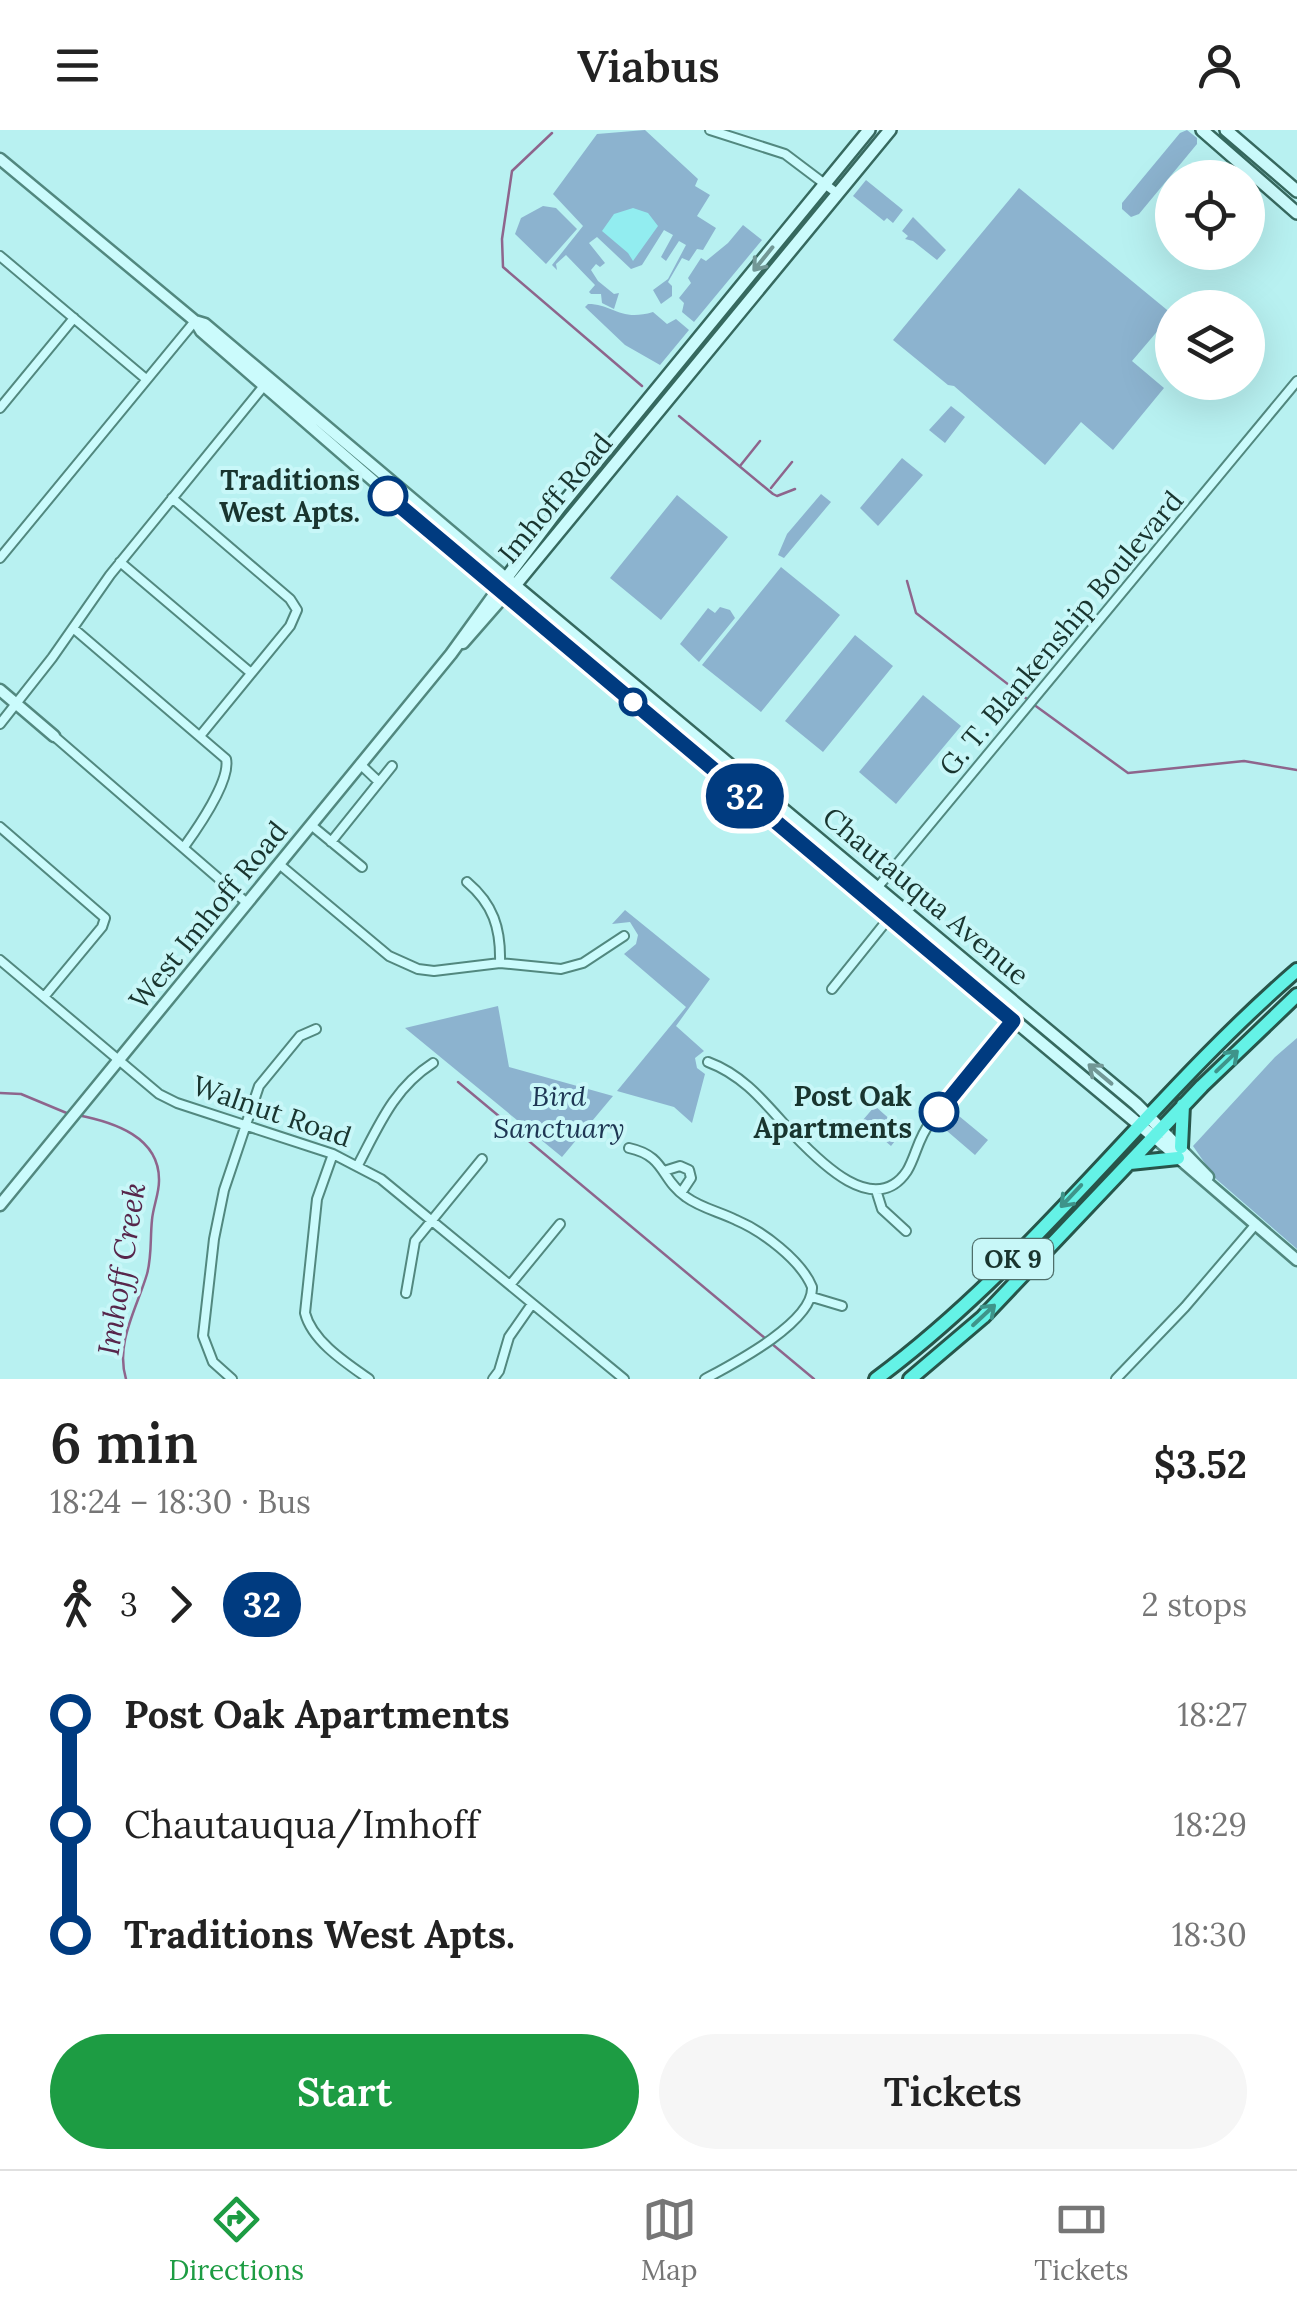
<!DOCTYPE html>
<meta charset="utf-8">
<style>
:root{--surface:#fff;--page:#f6f6f6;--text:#222;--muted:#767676;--line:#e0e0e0;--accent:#1d9c43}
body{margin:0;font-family:Lora,serif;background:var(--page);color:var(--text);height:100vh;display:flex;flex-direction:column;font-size:38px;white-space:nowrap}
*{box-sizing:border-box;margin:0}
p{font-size:32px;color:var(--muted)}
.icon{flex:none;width:55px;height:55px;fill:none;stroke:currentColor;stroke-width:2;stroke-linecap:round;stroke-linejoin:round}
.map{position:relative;height:1249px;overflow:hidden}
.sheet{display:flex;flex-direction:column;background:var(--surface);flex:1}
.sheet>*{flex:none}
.badge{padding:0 20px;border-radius:32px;font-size:35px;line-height:65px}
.fabs{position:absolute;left:1155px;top:30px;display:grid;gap:20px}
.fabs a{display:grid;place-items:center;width:110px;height:110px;border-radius:50%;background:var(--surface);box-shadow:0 10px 40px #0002;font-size:50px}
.map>.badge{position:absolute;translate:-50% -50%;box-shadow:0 0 0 5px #fff}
.legs{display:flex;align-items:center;gap:15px;height:110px;padding:0 50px;font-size:32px}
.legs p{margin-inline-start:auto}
.summary{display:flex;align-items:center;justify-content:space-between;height:170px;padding:0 50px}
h1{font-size:55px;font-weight:600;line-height:75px}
.primary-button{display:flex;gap:20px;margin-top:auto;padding:20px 50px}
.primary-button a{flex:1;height:115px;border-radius:60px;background:var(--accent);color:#fff;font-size:40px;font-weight:600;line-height:115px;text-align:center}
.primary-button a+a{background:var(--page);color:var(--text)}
ul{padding:0 50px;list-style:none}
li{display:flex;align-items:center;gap:35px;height:110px;font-size:38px}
li i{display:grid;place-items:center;width:15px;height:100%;margin:0 12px;background:currentColor}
li i::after{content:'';width:25px;height:25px;margin:-12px;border:8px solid;border-radius:50%;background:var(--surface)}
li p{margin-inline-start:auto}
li:first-child i{background:linear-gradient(#0000 50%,currentColor 0)}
li:last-child i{background:linear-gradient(currentColor 50%,#0000 0)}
header{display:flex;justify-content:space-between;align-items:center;height:130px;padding:0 50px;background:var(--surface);font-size:45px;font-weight:600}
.dock{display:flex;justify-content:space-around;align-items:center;height:140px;border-top:2px solid var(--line);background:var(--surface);font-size:28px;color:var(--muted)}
.dock a{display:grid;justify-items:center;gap:5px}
.dock .current{color:var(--accent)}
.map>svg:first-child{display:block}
</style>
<header><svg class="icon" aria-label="menu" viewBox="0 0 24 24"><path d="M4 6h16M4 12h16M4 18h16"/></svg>Viabus<svg class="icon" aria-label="person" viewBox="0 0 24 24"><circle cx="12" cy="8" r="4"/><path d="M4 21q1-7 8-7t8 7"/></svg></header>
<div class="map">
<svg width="1297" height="1249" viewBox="0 0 1297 1249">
<rect width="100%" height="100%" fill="#b8f1f1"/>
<path fill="#8cb3cf" d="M645,0L698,49L695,56L710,65L697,86L716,98L703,120L697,119L689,131L682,128L668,152L672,156V166L661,174L653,160L668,149L686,115L679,111L666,131L661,127L673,105L664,100L642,135L631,139L597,107L589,113L605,133L600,137L596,134L591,140L598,151L614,164L619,163L614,179L602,173L601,164H591L589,162L595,155L566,125L556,134L557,140L552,135L583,96L553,64L597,4Z
M1187,0L1197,8V14L1139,84L1131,87L1122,79V73L1180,3Z
M866,50L903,80L893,93L887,88L884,91L853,66Z
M1019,58L1172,184L1132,231L1164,258L1113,320L1081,292L1045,335L954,256L948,255L893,210Z
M543,76L556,78L577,99L546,134L515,104L521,88Z
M913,87L946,120L937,130L913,111L905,109L908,106L902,101Z
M743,95L762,110L694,192L682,182L684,173L679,168L691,153L688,148L701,128L706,131L728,113Z
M588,174C613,174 620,192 653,182L667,194L676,189L689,200L660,235L625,215L585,177Z
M951,276L965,287L945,313L929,300Z
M902,328L923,345L878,396L860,378Z
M821,364L831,372L784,428L778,425L787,404Z
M677,365L728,407L661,490L610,448Z
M781,437L840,485L761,582L702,535Z
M720,477L730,480L735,488L699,532L680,514L708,478L715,483Z
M855,505L893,536L823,622L785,591Z
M923,565L961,596L896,674L859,642Z
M625,780L710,849L676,896L704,921L695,928L697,938L705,944L692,993L674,977L617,961L686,877L624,824L636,814L638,805L630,792L612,794Z
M498,876L509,937L613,966L562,1027L405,898Z
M1297,908V1119L1215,1048L1193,1016L1275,927Z
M875,976L903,1001L891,1016L862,991Z
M959,986L988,1010L975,1025L947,1001Z"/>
<path fill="#92edf0" d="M633,78L648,83L658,96L633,131L628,123L602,101L614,84Z"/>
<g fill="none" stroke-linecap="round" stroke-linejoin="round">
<path stroke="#8e658c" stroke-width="2.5" d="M552,3L512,41L502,109L503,137L642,256
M679,286L773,364L777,366L795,359
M740,336L760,311
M771,358L792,332
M907,451L916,483L1027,569
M1033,574L1128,643L1244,631L1297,640
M458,952L814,1249
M0,963L21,964L69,984
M77,985C114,992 160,1007 159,1051C159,1064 153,1077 152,1090C150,1108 152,1126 147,1144C137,1178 115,1213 126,1249"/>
<g stroke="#52887f" stroke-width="12">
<path id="minor" d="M710,0L785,24L838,64
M0,126L146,249
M0,278L74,188
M172,368L290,469L297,480L290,496L200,606
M0,428L195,191
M120,432L251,543
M73,498L226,629C231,650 197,699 184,717
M0,594L52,528L110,445L267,252
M54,606L247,773
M360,634L379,652
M311,695L362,737
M0,697L105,788L102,797L44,867
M331,712L392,636
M279,734L389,826L418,839L434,841L500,833L561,839L583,833L624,806
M467,752C493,774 501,798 500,833
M868,769L1297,251
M0,830L159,964L177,973L333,1024L381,1049L624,1249
M832,859L893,783
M708,932C746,946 768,977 794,1005C819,1031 875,1089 907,1041C916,1026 918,1008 930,993C957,957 987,922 1017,887
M629,1018C666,1026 660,1049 686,1067C701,1078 720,1082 736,1090C762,1101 801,1130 812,1157C814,1192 733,1234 705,1249
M333,1024L317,1069L305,1183C312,1211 346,1233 369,1249
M358,1035C379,995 394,958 433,933
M664,1041L680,1036L689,1040L691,1048L681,1063
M876,1060L882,1079L906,1101
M510,1155L560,1094
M406,1163L415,1111L482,1029
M812,1167L842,1176
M232,1249L213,1232L203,1206L214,1109L224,1060L259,956L300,906L316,899
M493,1249L499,1241L509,1207L532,1174
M1116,1249L1185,1177L1256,1094"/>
</g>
<g stroke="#52887f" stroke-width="15">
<path id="tertiary" d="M0,29L195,191L205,194L506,448
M463,513L505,465
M0,560L54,606
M1161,999L1208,1047
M1154,1007L1297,1130
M0,1075L451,524L498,459L201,201L195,191"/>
</g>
<g stroke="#36695f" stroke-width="16">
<path id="secondary" d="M869,0L560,377L498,459L1154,1007
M1202,0L1297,83
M1226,0L1297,61
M506,448L1136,974L1161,999
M512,459L890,0"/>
</g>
<g stroke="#27554a" stroke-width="18">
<path id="trunk" d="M1181,1017L1183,975
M1130,1033L1178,1028
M876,1249C1034,1132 1149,968 1297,840
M910,1249L983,1187L1202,956L1297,865"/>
</g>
<use href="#minor" stroke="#cbfbfc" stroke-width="8"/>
<use href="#tertiary" stroke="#cbfbfc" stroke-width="10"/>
<use href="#secondary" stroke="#cbfbfc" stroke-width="11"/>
<use href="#trunk" stroke="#64f2e6" stroke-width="12"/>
</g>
<defs><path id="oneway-shaft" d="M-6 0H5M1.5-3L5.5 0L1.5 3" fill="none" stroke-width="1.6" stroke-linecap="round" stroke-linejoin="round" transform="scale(2.5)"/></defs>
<g stroke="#729896">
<use href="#oneway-shaft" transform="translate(763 129) rotate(129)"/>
<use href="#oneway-shaft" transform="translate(1100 944) rotate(-140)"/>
</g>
<g stroke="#3e948a">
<use href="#oneway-shaft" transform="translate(1227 931) rotate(-44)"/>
<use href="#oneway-shaft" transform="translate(1071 1066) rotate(133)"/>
<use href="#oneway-shaft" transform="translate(984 1185) rotate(-43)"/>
</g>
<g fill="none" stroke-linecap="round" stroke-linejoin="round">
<g stroke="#fff" stroke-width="22">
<path id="line-1" d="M388,366L1013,891L939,982"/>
</g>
<use href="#line-1" stroke="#003b80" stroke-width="15"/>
</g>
<g fill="#fff" stroke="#003b80" stroke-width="5">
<circle cx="388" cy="366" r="18"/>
<circle cx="633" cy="572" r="12"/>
<circle cx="939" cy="982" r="18"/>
</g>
<g text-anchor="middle" stroke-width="8" stroke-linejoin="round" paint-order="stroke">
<rect fill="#c8f7f8" stroke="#4e6f6b" stroke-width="2.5" x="973" y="1109" width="80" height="40" rx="8"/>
<g font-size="25" font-weight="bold" fill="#19352f">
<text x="1013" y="1138">OK 9</text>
</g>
<g font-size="28" font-weight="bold" fill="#19352f" stroke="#c8f7f8" text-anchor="end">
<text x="360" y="360">Traditions<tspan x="360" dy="32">West Apts.</tspan></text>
<text x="912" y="976">Post Oak<tspan x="912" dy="32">Apartments</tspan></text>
</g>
<g font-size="28" fill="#19352f" stroke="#c8f7f8">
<text transform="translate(555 368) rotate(-50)" y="10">Imhoff Road</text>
<text transform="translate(1061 503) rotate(-50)" y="10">G. T. Blankenship Boulevard</text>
<text transform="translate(926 766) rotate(40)" y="10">Chautauqua Avenue</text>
<text transform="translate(208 785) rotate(-51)" y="10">West Imhoff Road</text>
<text transform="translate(272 981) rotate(19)" y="10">Walnut Road</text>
</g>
<g font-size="28" font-style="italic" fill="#1e3653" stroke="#c8f7f8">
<text x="559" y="976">Bird<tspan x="559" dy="32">Sanctuary</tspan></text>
</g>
<g font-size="30" font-style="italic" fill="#57264b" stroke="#c8f7f8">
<text transform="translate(122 1139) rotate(-81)" y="10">Imhoff Creek</text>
</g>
</g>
</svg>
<div class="fabs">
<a><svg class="icon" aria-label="locate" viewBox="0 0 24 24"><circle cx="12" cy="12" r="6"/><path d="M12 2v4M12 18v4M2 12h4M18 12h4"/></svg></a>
<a><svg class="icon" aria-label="layers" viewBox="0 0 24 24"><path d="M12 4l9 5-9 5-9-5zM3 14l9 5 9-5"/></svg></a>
</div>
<b class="badge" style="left:745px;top:666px;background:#003b80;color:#fff">32</b>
</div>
<section class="sheet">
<div class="summary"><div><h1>6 min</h1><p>18:24 – 18:30 · Bus</p></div><b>$3.52</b></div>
<div class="legs"><svg class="icon" aria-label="walk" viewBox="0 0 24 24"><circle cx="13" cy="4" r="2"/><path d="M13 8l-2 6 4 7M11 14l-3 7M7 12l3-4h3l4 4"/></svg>3<svg class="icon" aria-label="forward" viewBox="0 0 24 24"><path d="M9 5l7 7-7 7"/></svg><b class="badge" style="background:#003b80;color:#fff">32</b><p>2 stops</p></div>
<ul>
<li><i style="color:#003b80"></i><b>Post Oak Apartments</b><p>18:27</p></li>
<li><i style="color:#003b80"></i><span>Chautauqua/Imhoff</span><p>18:29</p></li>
<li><i style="color:#003b80"></i><b>Traditions West Apts.</b><p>18:30</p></li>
</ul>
<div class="primary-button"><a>Start</a><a>Tickets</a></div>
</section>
<nav class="dock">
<a class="current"><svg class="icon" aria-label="directions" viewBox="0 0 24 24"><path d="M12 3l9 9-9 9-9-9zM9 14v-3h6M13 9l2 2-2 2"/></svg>Directions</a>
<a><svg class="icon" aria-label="map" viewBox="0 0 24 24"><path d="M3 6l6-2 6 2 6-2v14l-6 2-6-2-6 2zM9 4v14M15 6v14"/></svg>Map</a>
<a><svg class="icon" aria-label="tickets" viewBox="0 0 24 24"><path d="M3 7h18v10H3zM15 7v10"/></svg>Tickets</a>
</nav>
